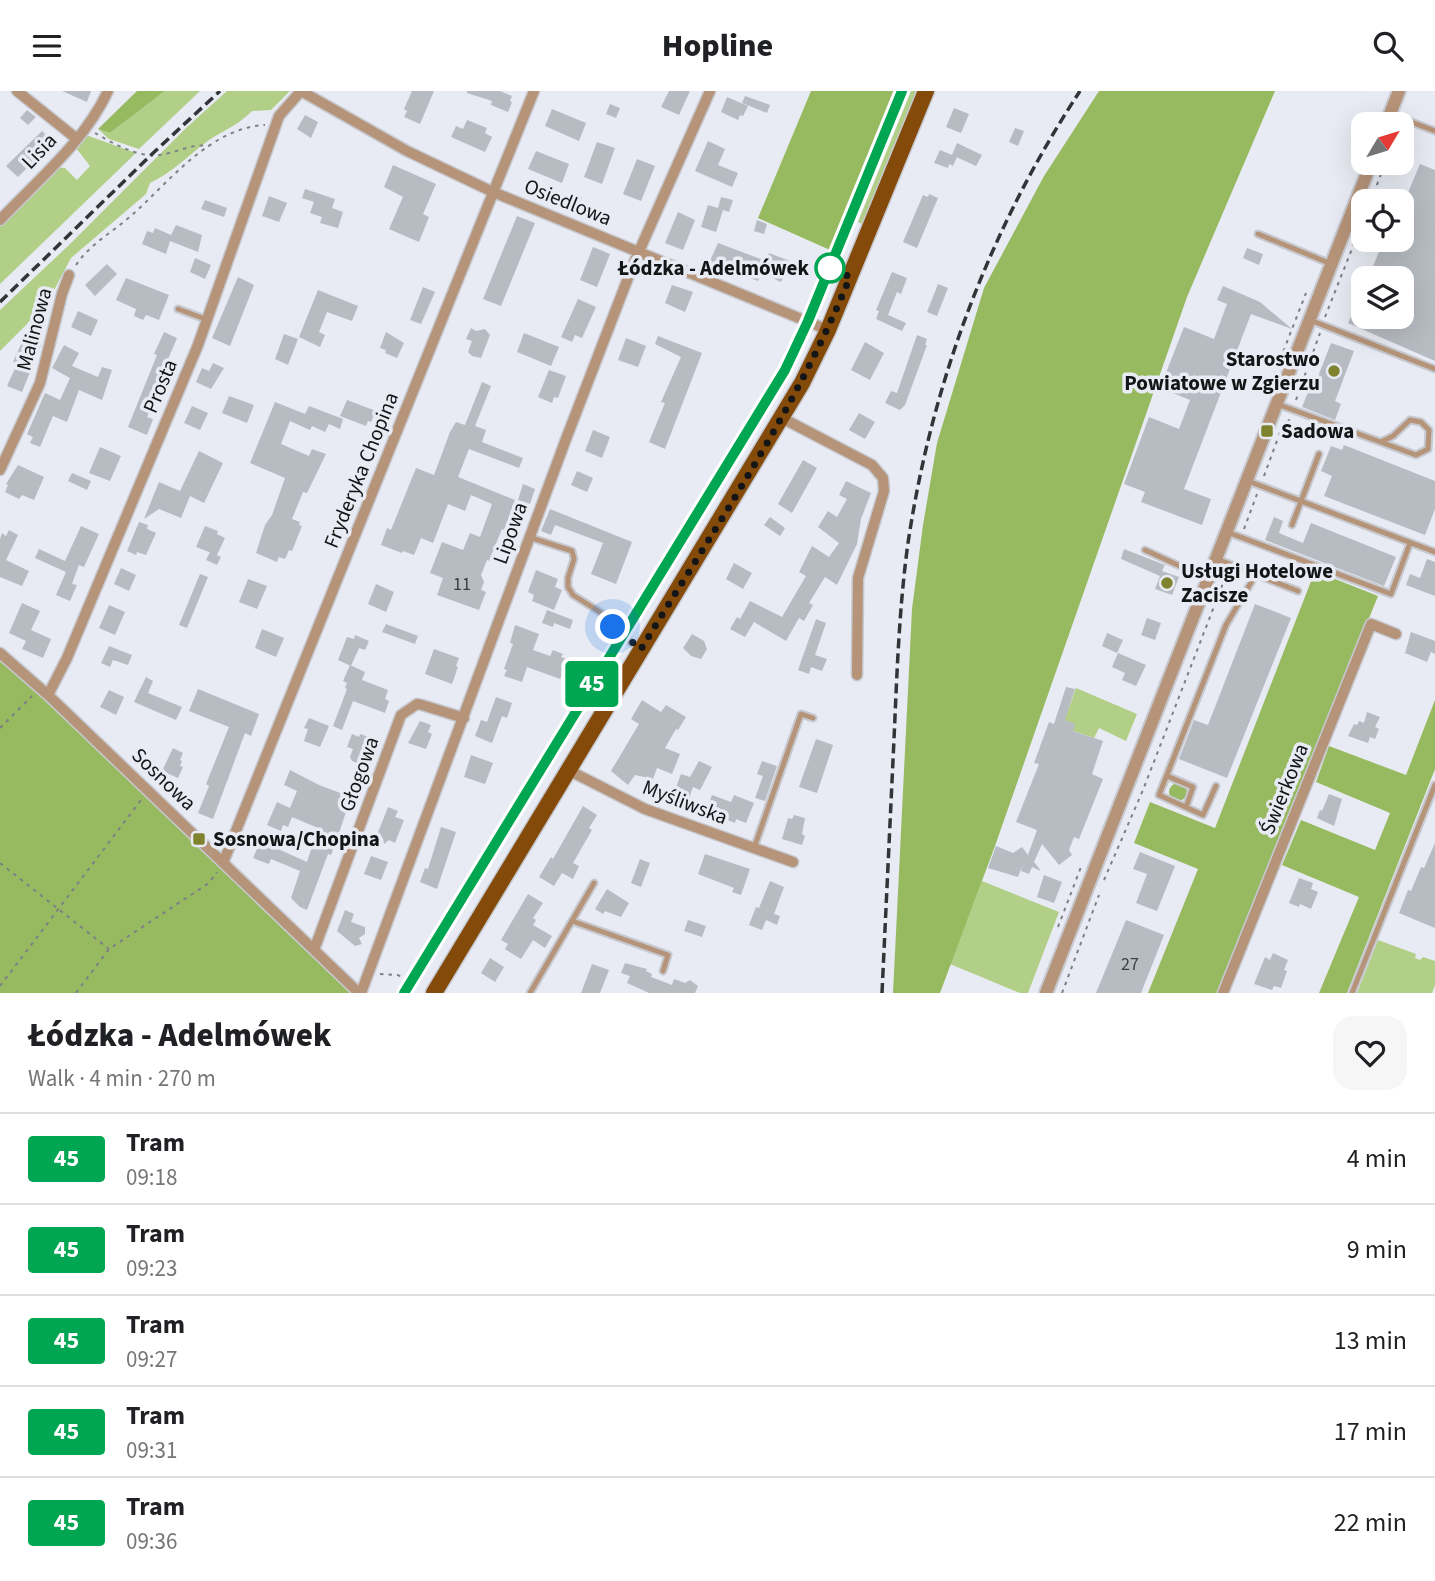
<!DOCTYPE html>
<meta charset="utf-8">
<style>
:root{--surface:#fff;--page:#f6f6f6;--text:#202124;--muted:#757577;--line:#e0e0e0}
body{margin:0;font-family:"Source Sans 3",sans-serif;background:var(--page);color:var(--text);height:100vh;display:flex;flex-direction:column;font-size:26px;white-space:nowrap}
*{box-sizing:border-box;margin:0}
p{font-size:23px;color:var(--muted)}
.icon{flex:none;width:38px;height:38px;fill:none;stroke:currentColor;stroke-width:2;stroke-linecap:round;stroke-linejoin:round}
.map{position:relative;height:902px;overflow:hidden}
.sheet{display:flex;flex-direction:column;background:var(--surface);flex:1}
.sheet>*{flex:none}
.badge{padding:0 14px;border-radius:5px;font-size:24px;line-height:46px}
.needle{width:46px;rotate:52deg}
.tools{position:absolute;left:1351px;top:21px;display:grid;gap:14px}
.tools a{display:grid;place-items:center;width:63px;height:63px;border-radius:14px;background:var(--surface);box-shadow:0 7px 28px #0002;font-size:35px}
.you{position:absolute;width:35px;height:35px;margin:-18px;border:5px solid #fff;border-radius:50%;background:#1a73e8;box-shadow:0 0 0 10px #1a73e833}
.map>.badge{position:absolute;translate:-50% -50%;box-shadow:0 0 0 4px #fff}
.round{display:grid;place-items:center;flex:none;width:74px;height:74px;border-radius:21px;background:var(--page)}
.head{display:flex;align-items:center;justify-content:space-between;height:119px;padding:0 28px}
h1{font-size:33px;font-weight:800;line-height:52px}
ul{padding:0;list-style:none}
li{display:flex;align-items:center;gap:21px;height:91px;padding:0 28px;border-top:2px solid var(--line)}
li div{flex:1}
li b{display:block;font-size:26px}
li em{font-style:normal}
li .badge{min-width:77px;font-weight:700;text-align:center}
header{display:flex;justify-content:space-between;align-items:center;height:91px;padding:0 28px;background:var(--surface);font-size:32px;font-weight:800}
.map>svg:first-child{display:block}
</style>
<header><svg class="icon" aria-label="menu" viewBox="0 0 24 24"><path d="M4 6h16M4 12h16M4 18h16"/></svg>Hopline<svg class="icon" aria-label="search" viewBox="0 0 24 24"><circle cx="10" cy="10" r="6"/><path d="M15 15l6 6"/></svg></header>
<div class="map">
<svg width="1435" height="902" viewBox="0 0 1435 902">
<rect width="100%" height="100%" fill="#e8ebf3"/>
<path fill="#b2cf88" d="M165,0H200L139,58L109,48L98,38L110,42Z
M227,0H290L271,19L252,20C236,36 223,39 205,52C187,66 171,82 150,92L146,103L71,167L52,203L26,234L0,260V219L69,154L187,36Z
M911,0H917L862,133L858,131Z
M86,44L136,62L0,193V133L12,125L54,83L56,76L65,77L77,89L90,75L76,57Z
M1076,597L1137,623L1126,650L1099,637L1094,647L1062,636Z
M982,790L1059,821L1028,902H1020L950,873Z
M1378,849L1416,863L1415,867L1420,869L1423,866L1435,870V894L1432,902H1357Z"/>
<path fill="#97ba61" d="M137,0H165L110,42L98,38Z
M811,0H899L840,147L835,145L830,159L758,127Z
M1099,0H1275L1187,206L995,755L940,902H893L912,518L923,434L937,352L984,197L1044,85Z
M1315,480L1378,505L1217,902H1148L1198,778L1134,752L1150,711L1215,737Z
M0,570L41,605L350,902H0Z
M1435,609V678L1347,902H1319L1359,806L1282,774L1301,729L1375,759L1390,722L1316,691L1329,655L1406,684Z
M1169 701a9 9 0 1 1 18 0a9 9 0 1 1-18 0Z"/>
<path fill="#b7bbc2" d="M62,0H91L87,11Z
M412,0H434L420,33L404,26L407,20L404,18Z
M467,0H500L512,5L510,10L512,11L508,21L491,14L492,10L467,2Z
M669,0H690L679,24L661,16Z
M745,5L770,14L767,22L742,12Z
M727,6L748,15L743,25L740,24L738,29L721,21Z
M610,13L620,17L616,27L606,23Z
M954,17L969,23L961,42L946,36Z
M552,18L586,32L579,50L545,35Z
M27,19L36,26L28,34L20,27Z
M305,24L318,31L311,47L297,38Z
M467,29L487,37L485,42L492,46L485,61L451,46L456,35L463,38Z
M1015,37L1024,40L1018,55L1009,51Z
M42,40L53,51L18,86L6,75Z
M708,50L725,58L718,74L738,82L732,96L695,80Z
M597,51L615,57L602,93L584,86Z
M957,52L982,64L976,75L952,64Z
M940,59L957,66L953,75L949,73L948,77L934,72Z
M536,60L569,73L562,92L528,78Z
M637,68L655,75L641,110L623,103Z
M1420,73L1435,79V270L1348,232L1363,197V226H1402V187H1368L1384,149H1402V116Z
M393,74L436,93L423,123L429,126L419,151L389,138L403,106L384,96Z
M305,98L335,108L332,117L343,121L338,137L320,132L322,126L310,122L314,111L302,107Z
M571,101L582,106L575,124L564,120Z
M929,103L938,107L917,157L903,151L923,104L928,106Z
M269,105L287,112L279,131L262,125Z
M721,106L733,109L729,121L723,119L716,141L701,136L708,114L718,117Z
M205,109L227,117L224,126L201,118Z
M678,121L695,129L683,159L665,152Z
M517,125L535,132L501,215L483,208Z
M757,129L767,133L764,143L754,140Z
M176,134L202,144L198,161L170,150L166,163L142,153L147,140L153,142L155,137L171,144Z
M718,152L766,170L769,162L790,170L781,191L761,182L758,190L709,172Z
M593,156L610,163L597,196L580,189Z
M1247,157L1263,163L1259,174L1243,167Z
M195,167L211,174L205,188L190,181Z
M107,173L117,183L95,205L85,194Z
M892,181L907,187L901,203L897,201L888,224L906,232L902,240L876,228L879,220L876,219Z
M238,186L254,194L230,255L212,247Z
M126,187L169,204L159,229L146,224L143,229L134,225L136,218L116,209Z
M938,193L948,197L937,225L927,221Z
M672,194L693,201L685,221L665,212Z
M1223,195L1260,211L1292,238L1251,223L1184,398L1211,408L1202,434L1141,411L1145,401L1124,393L1149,326L1179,338L1190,309L1160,297L1184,236L1214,248L1227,213L1217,209Z
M423,196L435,201L421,233L410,229Z
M318,199L358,215L352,230L327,221L319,241L325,244L320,256L299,246Z
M578,208L596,216L582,247L575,244L572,251L561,246Z
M78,220L98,229L91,245L71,236Z
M471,237L476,240L485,238L490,244L481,267L472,265L468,261L472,250L466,248Z
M27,240L41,254L22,301L7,295L17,273L13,271Z
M164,241L177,247L161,285L164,286L147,326L153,328L147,344L128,336L157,264L154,263Z
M386,241L404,252L397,267L385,262L386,259L380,257Z
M524,242L559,256L551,275L517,261Z
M284,243L298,248L288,274L275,268Z
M917,244L927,248L925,254H927L905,314L900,319L885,312L891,300L897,302Z
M658,245L702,262L665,358L649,351L665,312L661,311L681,266L655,253Z
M626,247L646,255L638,276L618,269Z
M865,251L884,262L870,289L851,279Z
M1331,252L1354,260L1335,310L1341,313L1335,329L1302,316L1309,299L1312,301Z
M64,254L79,262L72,275L98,286L102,276L112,279L102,309L79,299L67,331L53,325L40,356L30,352L33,346L27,343L45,302L60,309L70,287L52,277Z
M213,272L224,277L211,298L196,291L202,277L209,280Z
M549,279L566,285L558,307L554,306L552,312L538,306Z
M482,291L491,295L475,335L486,339L482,351L523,367L519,377L469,358L458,386L515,409L504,439L502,438L489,470L487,469L481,484L484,491L481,499L486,501L479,519L437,504L443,487L430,482L442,451L463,459L470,442L480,446L492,413L471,404L465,420L448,413L433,452L421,447L414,464L403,460L402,462L381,454L387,437L391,439L416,377L434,384L450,341L456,331L465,334Z
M229,305L254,314L247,332L222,322Z
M347,309L376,320L371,331L368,330L366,335L340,325Z
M275,311L305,323L309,315L343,328L340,338L329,333L325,341L312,335L310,339L290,330L281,353L309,365L312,358L326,363L307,402L303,401L292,428L300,431L299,434L302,435L292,460L289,459L285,468L279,466L277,471L256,462L265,434L272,424L285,387L250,372Z
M192,315L208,322L200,339L184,332Z
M859,322L875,331L865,348L849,339Z
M593,339L610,346L602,367L585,360Z
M1344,354L1435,390V418L1425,444L1324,405L1332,385L1321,380L1331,355L1342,359Z
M100,356L121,365L110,390L89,382Z
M199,360L223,372L204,412L190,405L181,427L159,418L144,428L159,391L180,400Z
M803,369L817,377L792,422L778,413Z
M18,374L44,386L34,409L22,404L19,408L5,401L8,394L6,393Z
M577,380L593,387L587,401L571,394Z
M72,382L91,390L87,399L68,390Z
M846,390L871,402L861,428L857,453L837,494L825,486L809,512L813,514L804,530L799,527L786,550L754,531L745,546L730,538L737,526L740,528L750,510L782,526L806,485L799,481L812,455L829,466L839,452L818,436L828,420L837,426L847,408L839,404Z
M523,393L535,398L530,413L518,409Z
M550,418L632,451L616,493L591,483L603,452L555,434L551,444L541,440Z
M770,426L785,437L780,445L764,434Z
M1274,426L1283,430L1279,442L1303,452L1311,432L1396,466L1384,495L1265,449Z
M139,431L148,434L147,438L156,442L146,464L137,461L136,464L127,460Z
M81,435L99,443L84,476L79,474L72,493L77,494L70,510L56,504L66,481L35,467L39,458L65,470Z
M205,435L218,440L217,443L225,447L217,464L196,456Z
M9,439L18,444L6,469L29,480L22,495L0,486V448L2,442L6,445Z
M1124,458L1165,474L1162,480L1179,486L1172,504L1155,498L1160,485L1121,468Z
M210,461L221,466L217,474L206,469Z
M1427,468L1435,471V505L1406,494L1410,483L1420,487Z
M734,472L752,482L743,498L726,488Z
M121,477L136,484L129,500L114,493Z
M536,479L558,488L555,496L562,499L554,519L532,510L534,504L528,501Z
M200,483L208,486L187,537L179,534Z
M248,488L267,495L257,518L239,511Z
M376,493L394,501L386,521L368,513Z
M22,512L40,520L31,539L51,548L43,567L22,558L26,550L9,542Z
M1255,513L1291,527L1227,687L1179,668L1194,629L1208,634Z
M109,514L125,521L115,544L99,537Z
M547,519L573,529L570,538L554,532L553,536L542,532Z
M1147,527L1161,532L1155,549L1141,544Z
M816,528L826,532L815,564L827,568L822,580L811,576L809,583L798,579Z
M386,533L418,545L415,553L382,541Z
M515,534L539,543L533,559L550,565L553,559L563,563L561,566L575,571L571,581L564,579L560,588L527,576L522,591L504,585L507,579L504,578L513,553L510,552Z
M262,538L284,547L276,566L255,557Z
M1411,541L1435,550V563L1431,561L1427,571L1405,562Z
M1107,542L1123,549L1117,562L1102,555Z
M692,543L704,550L707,558L701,568L691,565L683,557Z
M355,544L369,550L365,559L359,557L351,575L338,569L347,546L354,548Z
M109,555L132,564L128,574L113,569L110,576L101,572Z
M434,558L459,567L456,575L458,576L452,593L425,583Z
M1118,562L1146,574L1136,595L1122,589L1125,582L1112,576Z
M350,574L365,581L362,589L388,599L385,608L389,610L385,622L353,610L342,639L333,635L347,598L345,597L347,592L343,590Z
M146,586L153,590L148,602L182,616L176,629L134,611Z
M1066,596L1075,598L1065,629L1075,633L1073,640L1103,650L1092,683L1103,688L1079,748L1074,746L1069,759L1072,764L1059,774L1042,753L1034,771L1041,780L1032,776L1029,783L1021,780L1023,773L1018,786L988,777L996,755L1013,762L1022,756L1028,764L1037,739L1016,731L1039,673L1034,672L1049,631L1054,633Z
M198,598L259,623L251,645L245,642L213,728L198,722L209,695L206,693L229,636L189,620Z
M109,599L124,606L116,624L100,616Z
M496,606L512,612L507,627L502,625L492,652L475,645L481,629L487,631Z
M642,609L661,621L666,614L686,626L678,639L676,638L665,657L680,663L672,683L657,677L653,688L635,684L628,694L611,680L639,633L631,628Z
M1367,621L1380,626L1375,636L1379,638L1375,648L1370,646L1368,652L1348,645L1354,633L1357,634L1359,630L1364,632Z
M309,627L329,635L320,656L304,650L308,638L304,637Z
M420,630L431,634L428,641L432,643L426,658L408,652Z
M352,643L359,646L360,643L372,647L364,675L352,670L350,666L353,658L347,656Z
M816,648L833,654L817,702L799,696Z
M173,657L183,662L180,669L182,670L180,675L183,676L178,687L162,680Z
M471,664L493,672L485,693L464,686Z
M699,670L712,676L700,699L693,696L687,713L672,707L681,683L690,686Z
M762,670L777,675L765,710L755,707L763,685L757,683Z
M290,679L319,694L351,706L336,751L331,764L328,763L307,819L300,816L291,807L300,780L271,768L269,773L253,767L259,753L266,756L267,753L307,771L318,737L292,726L288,736L283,734L281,740L267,734L277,711L290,717L297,700L284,694Z
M1329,703L1342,708L1334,735L1317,727L1320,719L1322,720Z
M712,704L731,711L734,704L754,712L746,732L736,728L735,732L706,720Z
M583,715L597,724L589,737L592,739L573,772L579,775L573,788L562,782L554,795L539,786L551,766L553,768Z
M388,716L398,720L395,726L404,729L395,752L389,749L384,753L383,747L377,744Z
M794,724L805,727L802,743L805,745L802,754L782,748L788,727L792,728Z
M441,736L456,741L437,798L420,791L425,777L428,778Z
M1435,752V837L1399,822L1408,799L1411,800L1421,776L1424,777Z
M1140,761L1175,775L1157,820L1136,812L1147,783L1133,778Z
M705,763L750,778L741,804L732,801L734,797L698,783Z
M371,765L388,771L381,789L364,783Z
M640,768L650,772L641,796L631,792Z
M1044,784L1062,791L1054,812L1037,806Z
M1299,787L1313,792L1311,798L1318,801L1311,818L1300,813L1299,816L1289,812Z
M770,790L784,796L774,823L780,825L777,834L766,829L762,839L749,834L756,816L759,817Z
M607,798L629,812L621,826L605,820L603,823L595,818Z
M528,803L543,812L533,827L536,829L533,834L552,845L545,857L533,849L521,868L505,858L508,853L501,849Z
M345,819L354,823L351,831L365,836V843L359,847L362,853L355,855L337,840Z
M688,829L706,835L702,846L684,840Z
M1126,829L1164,844L1141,902H1096Z
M1273,862L1288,869L1284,879L1287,880L1281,897L1274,895L1272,899L1254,893L1265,866L1270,869Z
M490,867L504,876L495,891L481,882Z
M625,872L647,878L646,880L652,883L651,886L672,894L674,888L685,892L690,889L698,895L695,902H649L627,892L630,885L621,882Z
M592,873L609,879L600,902H581Z"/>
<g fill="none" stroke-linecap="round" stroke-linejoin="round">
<g stroke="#c6c9d0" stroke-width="9">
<path id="service" d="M1390,23L1435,40
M1258,143L1329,172
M178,218L208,229
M1310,229L1435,278
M1277,313L1416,364L1428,358L1429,339L1421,331L1410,329L1393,345L1381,351
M1248,390L1435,461
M1292,434L1319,363
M1227,441L1391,503L1410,452
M529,446L572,460L574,468L568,487V496L573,504L611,528L616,541L639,557
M1145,459L1206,487
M1217,468L1298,500
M1167,685L1193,696L1186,716
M1216,695L1203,724L1159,704L1226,534L1256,483
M754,757L801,623L813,627
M572,830L668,864L663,880
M530,902L594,792
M1352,902L1435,694"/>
</g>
<g stroke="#c6c9d0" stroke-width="13">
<path id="minor" d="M17,0L77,48
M301,0L407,60L493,101L828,239
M0,129C38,89 85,50 108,0
M782,327L872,374L883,387L884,400L858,487L857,584
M0,379L40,292L62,203L69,184
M0,562L48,604L359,902
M48,604L67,567L198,254L279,25L301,0
M568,679L645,718L793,771
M223,772L534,0
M314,859L401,624L417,613L422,614L464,627
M361,902L566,348L633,174L710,0
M1223,902L1371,533L1396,543"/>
</g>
<g stroke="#c6c9d0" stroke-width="16">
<path id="tertiary" d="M1386,33L1399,0
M1046,902L1371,72"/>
</g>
<g stroke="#c6c9d0" stroke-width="19">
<path id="primary" d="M434,902L802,292L828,239L926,0"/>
</g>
<path stroke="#7d8085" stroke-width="2" stroke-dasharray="3.5 5" stroke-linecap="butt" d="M95,42C112,52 139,67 159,64C176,62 192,52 209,55
M1359,67L1363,56
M1371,110L1385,72
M76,174C91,152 113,141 132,124C170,90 210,37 265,34
M1325,226L1363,130
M1271,292L1306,202
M1296,309L1320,242
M1264,385L1282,336L1290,328
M1244,438L1257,403
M0,637L32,605
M0,772L109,858
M1104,789L1143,699L1227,482
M1058,836L1081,776
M380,883L398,884L406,889
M0,895L141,709
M76,902L109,858L209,792L217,781
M1062,902L1099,804"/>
<use href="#service" stroke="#b69479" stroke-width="5"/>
<use href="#minor" stroke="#b69479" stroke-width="10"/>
<use href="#tertiary" stroke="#b69479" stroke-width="12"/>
<use href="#primary" stroke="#844a0a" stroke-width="16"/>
<path stroke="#323437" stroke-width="2" d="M404,902L784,279L808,230L902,0"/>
<path stroke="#323437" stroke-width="3.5" stroke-dasharray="10 5" stroke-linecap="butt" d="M0,211L151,64L220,0
M882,902C886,817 890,733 894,648C897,583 899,517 908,452C932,291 990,137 1080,0"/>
</g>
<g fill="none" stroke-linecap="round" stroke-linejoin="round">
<g stroke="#fff" stroke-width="16">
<path id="line" d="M404,902L785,279L808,230L902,0"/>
</g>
<use href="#line" stroke="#00a651" stroke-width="10"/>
<path stroke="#131517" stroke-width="7" stroke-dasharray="0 12.6" d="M613,536L641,558C715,437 796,318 850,186L830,177"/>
</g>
<circle fill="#fff" stroke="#00a651" stroke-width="3.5" cx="830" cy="177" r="14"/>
<g fill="#7f832e" stroke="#e8ebf3" stroke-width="2.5">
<circle cx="1334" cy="280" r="7"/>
<rect x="1260" y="333" width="14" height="14" rx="3.5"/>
<circle cx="1167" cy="492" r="7"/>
<rect x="192" y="741" width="14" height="14" rx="3.5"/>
</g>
<g text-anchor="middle" stroke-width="7" stroke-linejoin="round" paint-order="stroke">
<g font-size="18" fill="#3c3e42">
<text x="462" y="499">11</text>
<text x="1130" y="879">27</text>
</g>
<g font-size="21" fill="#131517" stroke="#e8ebf3">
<text transform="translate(39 60) rotate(-46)" y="7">Lisia</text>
<text transform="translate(568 111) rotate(22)" y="7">Osiedlowa</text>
<text transform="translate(34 238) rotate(-75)" y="7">Malinowa</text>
<text transform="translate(160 295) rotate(-67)" y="7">Prosta</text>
<text transform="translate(361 379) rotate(-68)" y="7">Fryderyka Chopina</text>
<text transform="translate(510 442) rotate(-70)" y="7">Lipowa</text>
<text transform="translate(359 683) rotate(-70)" y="7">Głogowa</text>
<text transform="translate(164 688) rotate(44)" y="7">Sosnowa</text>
<text transform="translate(1284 698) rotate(-68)" y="7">Świerkowa</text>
<text transform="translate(685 711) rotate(21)" y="7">Myśliwska</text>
</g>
<g font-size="21" font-weight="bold" fill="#131517" stroke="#e8ebf3" text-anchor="end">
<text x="809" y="184">Łódzka - Adelmówek</text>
</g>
<g font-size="21" font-weight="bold" fill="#131517" stroke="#e8ebf3" text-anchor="start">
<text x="1320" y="275" text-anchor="end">Starostwo<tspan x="1320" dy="24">Powiatowe w Zgierzu</tspan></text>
<text x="1281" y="347">Sadowa</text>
<text x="1181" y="487">Usługi Hotelowe<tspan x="1181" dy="24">Zacisze</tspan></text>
<text x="213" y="755">Sosnowa/Chopina</text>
</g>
</g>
</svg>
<div class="tools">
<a><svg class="needle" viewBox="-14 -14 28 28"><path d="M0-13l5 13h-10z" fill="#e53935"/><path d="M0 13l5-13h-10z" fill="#757577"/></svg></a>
<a><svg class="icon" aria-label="locate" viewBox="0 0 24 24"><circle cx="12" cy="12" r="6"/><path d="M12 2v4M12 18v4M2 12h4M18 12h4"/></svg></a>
<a><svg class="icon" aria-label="layers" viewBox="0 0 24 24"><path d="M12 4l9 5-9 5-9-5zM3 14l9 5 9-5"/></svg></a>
</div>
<div class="you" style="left:613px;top:536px"></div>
<b class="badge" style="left:592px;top:593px;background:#00a651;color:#fff">45</b>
</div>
<section class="sheet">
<div class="head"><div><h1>Łódzka - Adelmówek</h1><p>Walk · 4 min · 270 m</p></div><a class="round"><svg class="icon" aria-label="heart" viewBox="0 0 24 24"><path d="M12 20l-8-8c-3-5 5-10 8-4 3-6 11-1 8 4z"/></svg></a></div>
<ul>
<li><span class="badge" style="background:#00a651;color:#fff">45</span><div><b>Tram</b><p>09:18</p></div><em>4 min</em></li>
<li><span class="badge" style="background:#00a651;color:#fff">45</span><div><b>Tram</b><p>09:23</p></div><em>9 min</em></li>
<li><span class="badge" style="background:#00a651;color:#fff">45</span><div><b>Tram</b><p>09:27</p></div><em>13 min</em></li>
<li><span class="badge" style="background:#00a651;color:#fff">45</span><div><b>Tram</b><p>09:31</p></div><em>17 min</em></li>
<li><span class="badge" style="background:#00a651;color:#fff">45</span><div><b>Tram</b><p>09:36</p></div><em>22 min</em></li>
</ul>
</section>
